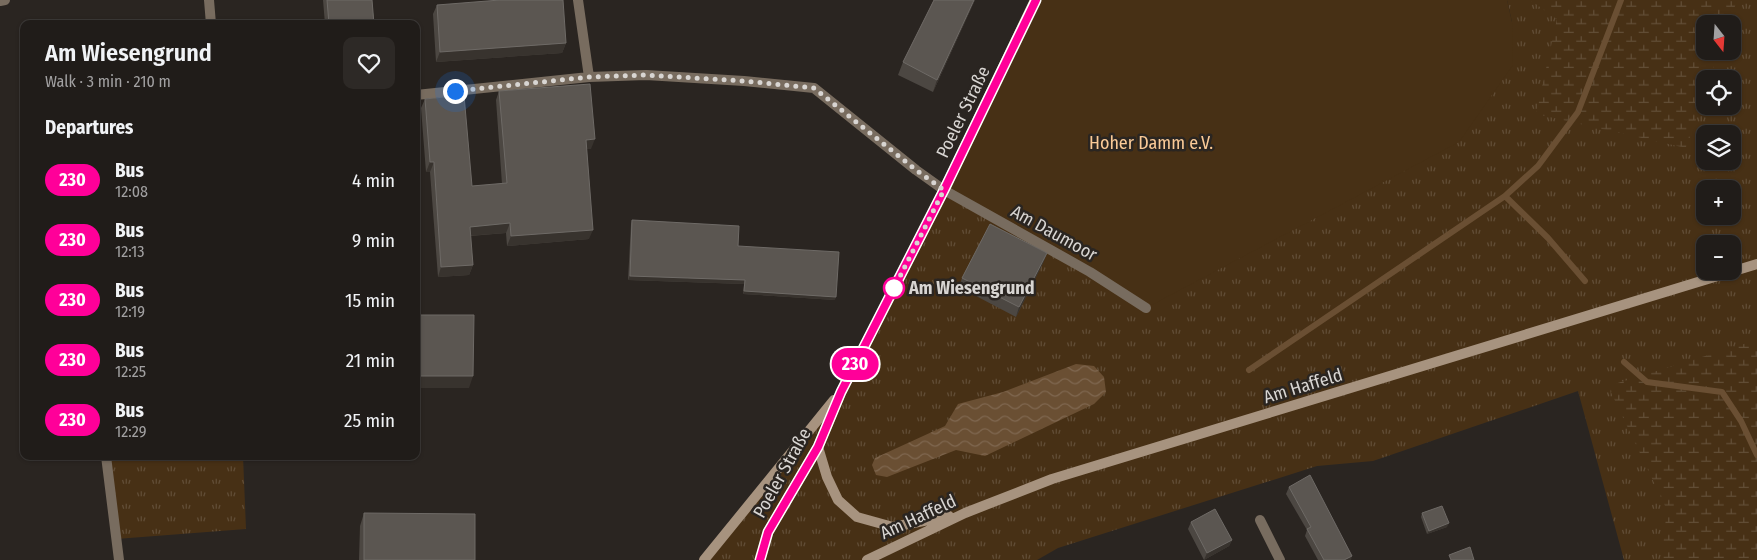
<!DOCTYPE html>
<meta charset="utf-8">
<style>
:root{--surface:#201c19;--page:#2d2926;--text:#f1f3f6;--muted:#a2a1a2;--line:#3d3a38}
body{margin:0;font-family:"Fira Sans Condensed",sans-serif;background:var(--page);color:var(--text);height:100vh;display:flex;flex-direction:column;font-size:19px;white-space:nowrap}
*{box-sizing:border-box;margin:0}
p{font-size:16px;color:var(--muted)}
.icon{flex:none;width:28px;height:28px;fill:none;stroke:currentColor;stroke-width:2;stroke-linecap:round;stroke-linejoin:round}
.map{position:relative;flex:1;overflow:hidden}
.panel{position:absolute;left:20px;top:20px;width:400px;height:440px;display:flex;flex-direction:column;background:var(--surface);border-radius:10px;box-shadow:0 1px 4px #0004,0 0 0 1px var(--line)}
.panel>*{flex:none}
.badge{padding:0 10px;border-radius:16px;font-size:18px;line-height:32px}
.needle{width:32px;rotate:163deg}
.buttons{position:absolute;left:1696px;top:15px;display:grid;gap:10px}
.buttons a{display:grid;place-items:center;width:45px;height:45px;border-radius:10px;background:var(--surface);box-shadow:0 1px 4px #0004,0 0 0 1px var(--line);font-size:25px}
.you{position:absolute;width:25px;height:25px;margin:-12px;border:4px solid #fff;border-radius:50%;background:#1a73e8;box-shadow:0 0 0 8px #1a73e833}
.map>.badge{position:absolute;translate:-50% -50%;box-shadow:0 0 0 2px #fff}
h2{padding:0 25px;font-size:19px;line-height:45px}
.round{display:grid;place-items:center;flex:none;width:52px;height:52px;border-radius:10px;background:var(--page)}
.overview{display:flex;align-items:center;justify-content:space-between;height:85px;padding:0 25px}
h1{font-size:24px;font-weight:600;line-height:38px}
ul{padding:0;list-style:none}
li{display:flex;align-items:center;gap:15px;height:60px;padding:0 25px}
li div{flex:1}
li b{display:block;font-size:19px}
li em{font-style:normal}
li .badge{min-width:55px;font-weight:700;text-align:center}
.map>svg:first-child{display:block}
</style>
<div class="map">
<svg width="1757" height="560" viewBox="0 0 1757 560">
<defs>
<pattern id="grass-tufts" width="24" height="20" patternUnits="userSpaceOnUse" patternTransform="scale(1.25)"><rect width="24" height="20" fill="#473015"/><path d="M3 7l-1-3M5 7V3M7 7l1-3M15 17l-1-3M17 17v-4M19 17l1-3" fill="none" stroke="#614d36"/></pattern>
<pattern id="wetland-marsh" width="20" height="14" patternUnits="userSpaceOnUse" patternTransform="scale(1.25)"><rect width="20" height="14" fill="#473015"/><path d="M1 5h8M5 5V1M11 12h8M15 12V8" fill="none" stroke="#614d36"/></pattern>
<pattern id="water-waves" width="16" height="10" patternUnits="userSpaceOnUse" patternTransform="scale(1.25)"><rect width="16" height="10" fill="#6a4f33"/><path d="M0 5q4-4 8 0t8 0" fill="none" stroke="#7f6750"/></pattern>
</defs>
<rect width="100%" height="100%" fill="#2a2521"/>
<path fill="url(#grass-tufts)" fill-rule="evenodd" d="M1507,0H1757V560H1624L1578,391L1373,461L1317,466L1058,548L1037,560H704L841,392L944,190L1512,22ZM1705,24H1732V51H1705ZM1705,79H1732V106H1705ZM1705,134H1732V161H1705ZM1705,189H1732V216H1705ZM1705,244H1732V271H1705Z
M106,456H243L246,529L116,539Z"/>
<path fill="url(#wetland-marsh)" d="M1530,0H1737L1729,24H1705V51H1719L1710,79H1705V94L1686,148L1536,114L1557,19Z
M1757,340V560H1661L1667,510L1608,386Z"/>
<path fill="#473015" d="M1035,0H1507L1512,22L1513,65L1459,142L1146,308L944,190Z"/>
<path fill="url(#water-waves)" d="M1076,364L1094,366L1104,377L1106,392L1094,404L985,456L956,450L887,477L876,475L872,465L875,458L945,426L958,404L1003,392Z"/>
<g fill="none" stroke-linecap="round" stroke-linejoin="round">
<path stroke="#6a4f33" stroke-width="6" d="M1505,196L1548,238L1585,281
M1624,362L1647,382L1722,392L1741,421L1757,455
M1249,370L1505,196L1538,166L1578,112L1621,0"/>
<path stroke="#786c5f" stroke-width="10" d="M209,0L211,24
M578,0L589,77
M0,1L5,0
M416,95L589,77L646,75L744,81L814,88L916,170L944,190L1090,272L1146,308
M106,456L119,560
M1260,520L1280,560"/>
<path stroke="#a7937f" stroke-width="10" d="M818,447L827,477L838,500L857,517L893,527L949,516
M704,560L834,400
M760,560L768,532L818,447L841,392L944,190L1035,0
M867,560L965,513L1052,479L1757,264"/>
</g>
<path fill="#4c4742" d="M323,0H372L374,24H325Z
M934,0H975L933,92L898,75L903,62Z
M437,5L566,43L562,53L436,62L433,14Z
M499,91L591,149H587L589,239L507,246L506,233L470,236L473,265L469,275L438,277L430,172H426L421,108L425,99L472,186L502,184L496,100Z
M632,220L738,246L835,300L743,294L744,284L628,280L631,224Z
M1047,253L1043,263L1016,317L959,287L962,278Z
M1289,487L1351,560H1318L1305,536L1307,530L1286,494Z
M364,513L475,560H359L360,526Z
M1422,513L1447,527L1427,534L1421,517Z
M1191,522L1232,540L1229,546L1204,560L1188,529Z"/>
<path fill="#38332e" d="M974,0H975L933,92L937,80Z
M566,43L562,53L436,62L440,52Z
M595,139L591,149H582L586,140Z
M430,162H434L430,172H426Z
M510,223L506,233L466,236L470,227Z
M593,230L589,239L507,246L511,236Z
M1047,253L1043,263L1016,317L1019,307Z
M473,265L469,275L438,277L441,267Z
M630,276L745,280L744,284L628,280Z
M744,291L836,297L835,300L743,294Z
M416,376H473L469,388H416Z
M1449,523L1447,527L1427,534L1429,531Z
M1232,540L1229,546L1204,560L1207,553Z
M1352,556L1351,560H1344Z"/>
<path fill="#5b5651" stroke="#6e6a66" d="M327,0H372L374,24H329Z
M500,0H563L566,43L440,52L437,5Z
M934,0H974L937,80L903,62Z
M590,84L595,139L586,140L593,230L511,236L510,223L470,227L473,265L441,267L434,162H430L425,99L464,95L472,186L507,183L499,91Z
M632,220L739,226L738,246L839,252L836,297L744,291L745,280L630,276Z
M990,224L1047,253L1019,307L962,278Z
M416,315H474L473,376H416Z
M1310,475L1352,556L1344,560H1324L1307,529L1311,527L1289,487Z
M1442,506L1449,523L1429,531L1422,513Z
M1215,509L1232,540L1207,553L1191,522Z
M364,513L475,514V560H364Z
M1470,547L1474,560H1451L1449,555Z"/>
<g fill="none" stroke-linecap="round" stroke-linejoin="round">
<g stroke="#fff" stroke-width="11">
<path id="line" d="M760,560L768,532L818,447L841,392L944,190L1036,0"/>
</g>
<use href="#line" stroke="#f09" stroke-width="8"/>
<path stroke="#d8d5d2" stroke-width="5" stroke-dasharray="0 9" d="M455,91L589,77L646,75L744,81L814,88L916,170L944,190L892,292L894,288"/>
</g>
<circle fill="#fff" stroke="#f09" stroke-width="2.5" cx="894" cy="288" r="10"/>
<g text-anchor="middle" stroke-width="5" stroke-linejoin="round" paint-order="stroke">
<g font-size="18" fill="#d8d5d2" stroke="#2a2521">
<text transform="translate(963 112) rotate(-64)" y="6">Poeler Straße</text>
<text transform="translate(1054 233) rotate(29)" y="6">Am Daumoor</text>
<text transform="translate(1303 386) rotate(-17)" y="6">Am Haffeld</text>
<text transform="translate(782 473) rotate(-61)" y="6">Poeler Straße</text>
<text transform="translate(918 517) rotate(-25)" y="6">Am Haffeld</text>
</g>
<g font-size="18" fill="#faca97" stroke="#2a2521">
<text x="1151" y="149">Hoher Damm e.V.</text>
</g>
<g font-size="18" font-weight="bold" fill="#d8d5d2" stroke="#2a2521" text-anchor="start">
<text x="909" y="294">Am Wiesengrund</text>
</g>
</g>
</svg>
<div class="buttons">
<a><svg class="needle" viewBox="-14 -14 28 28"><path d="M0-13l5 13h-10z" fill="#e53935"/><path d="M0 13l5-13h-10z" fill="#a2a1a2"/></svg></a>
<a><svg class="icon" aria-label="locate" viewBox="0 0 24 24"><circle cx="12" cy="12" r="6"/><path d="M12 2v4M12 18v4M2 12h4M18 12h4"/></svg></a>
<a><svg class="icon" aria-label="layers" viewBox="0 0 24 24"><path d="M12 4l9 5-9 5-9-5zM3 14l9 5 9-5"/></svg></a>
<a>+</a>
<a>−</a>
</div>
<div class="you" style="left:455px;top:91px"></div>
<b class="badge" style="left:855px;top:364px;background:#f09;color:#fff">230</b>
<section class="panel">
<div class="overview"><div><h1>Am Wiesengrund</h1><p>Walk · 3 min · 210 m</p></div><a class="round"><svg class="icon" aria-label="heart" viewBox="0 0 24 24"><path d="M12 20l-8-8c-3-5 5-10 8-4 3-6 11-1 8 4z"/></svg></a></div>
<h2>Departures</h2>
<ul>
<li><span class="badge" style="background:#f09;color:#fff">230</span><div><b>Bus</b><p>12:08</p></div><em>4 min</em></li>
<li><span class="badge" style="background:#f09;color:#fff">230</span><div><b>Bus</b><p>12:13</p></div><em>9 min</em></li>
<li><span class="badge" style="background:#f09;color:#fff">230</span><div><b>Bus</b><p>12:19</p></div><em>15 min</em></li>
<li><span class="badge" style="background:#f09;color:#fff">230</span><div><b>Bus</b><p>12:25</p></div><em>21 min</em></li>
<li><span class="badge" style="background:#f09;color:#fff">230</span><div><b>Bus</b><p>12:29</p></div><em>25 min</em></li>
</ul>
</section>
</div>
